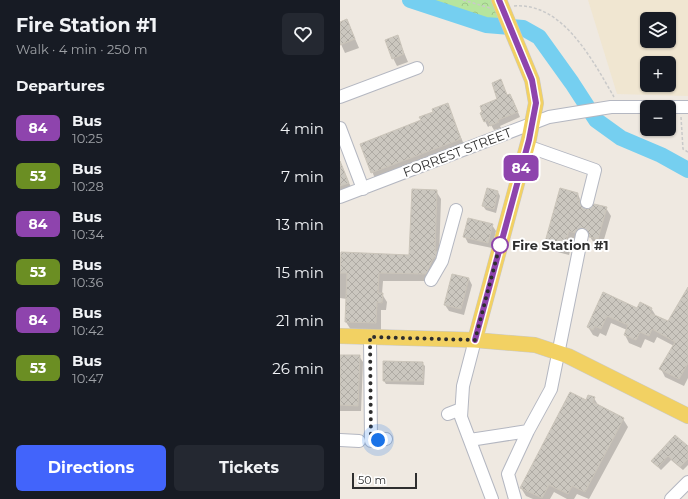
<!DOCTYPE html>
<meta charset="utf-8">
<style>
:root{--surface:#171b24;--page:#242831;--text:#f1f3f6;--muted:#9ea1a6;--accent:#4264fb}
body{margin:0;font-family:Montserrat,sans-serif;background:var(--page);color:var(--text);height:100vh;display:flex;flex-direction:column;font-size:15px;white-space:nowrap}
*{box-sizing:border-box;margin:0}
p{font-size:13px;color:var(--muted)}
.icon{flex:none;width:22px;height:22px;fill:none;stroke:currentColor;stroke-width:2;stroke-linecap:round;stroke-linejoin:round}
.map{position:relative;flex:1;overflow:hidden}
.panel{display:flex;flex-direction:column;background:var(--surface);width:340px}
.panel>*{flex:none}
.badge{padding:0 8px;border-radius:6px;font-size:14px;line-height:26px}
.fabs{position:absolute;left:300px;top:12px;display:grid;gap:8px}
.fabs a{display:grid;place-items:center;width:36px;height:36px;border-radius:6px;background:var(--surface);box-shadow:0 1px 3px #0004;font-size:20px}
.scale{position:absolute;left:12px;bottom:10px;width:65px;box-sizing:border-box;padding-left:4px;border:2px solid #2e2e2e;border-top:0;font-size:11px;line-height:14px;white-space:nowrap;color:#2e2e2e;-webkit-text-stroke:3px #fff;paint-order:stroke}
.you{position:absolute;width:20px;height:20px;margin:-10px;border:3px solid #fff;border-radius:50%;background:#1a73e8;box-shadow:0 0 0 6px #1a73e833}
.map>.badge{position:absolute;translate:-50% -50%;box-shadow:0 0 0 2px #fff}
h2{padding:0 16px;font-size:15px;line-height:36px}
.round{display:grid;place-items:center;flex:none;width:42px;height:42px;border-radius:6px;background:var(--page)}
.head{display:flex;align-items:center;justify-content:space-between;height:68px;padding:0 16px}
h1{font-size:19px;font-weight:700;line-height:30px}
.primary-button{display:flex;gap:8px;margin-top:auto;padding:8px 16px}
.primary-button a{flex:1;height:46px;border-radius:6px;background:var(--accent);color:#fff;font-size:16px;font-weight:700;line-height:46px;text-align:center}
.primary-button a+a{background:var(--page);color:var(--text)}
ul{padding:0;list-style:none}
li{display:flex;align-items:center;gap:12px;height:48px;padding:0 16px}
li div{flex:1}
li b{display:block;font-size:15px}
li em{font-style:normal}
li .badge{min-width:44px;font-weight:700;text-align:center}
main{display:flex;flex:1;min-height:0}
.map>svg:first-child{display:block}
</style>
<main>
<section class="panel">
<div class="head"><div><h1>Fire Station #1</h1><p>Walk · 4 min · 250 m</p></div><a class="round"><svg class="icon" aria-label="heart" viewBox="0 0 24 24"><path d="M12 20l-8-8c-3-5 5-10 8-4 3-6 11-1 8 4z"/></svg></a></div>
<h2>Departures</h2>
<ul>
<li><span class="badge" style="background:#8e44ad;color:#fff">84</span><div><b>Bus</b><p>10:25</p></div><em>4 min</em></li>
<li><span class="badge" style="background:#6b8e23;color:#fff">53</span><div><b>Bus</b><p>10:28</p></div><em>7 min</em></li>
<li><span class="badge" style="background:#8e44ad;color:#fff">84</span><div><b>Bus</b><p>10:34</p></div><em>13 min</em></li>
<li><span class="badge" style="background:#6b8e23;color:#fff">53</span><div><b>Bus</b><p>10:36</p></div><em>15 min</em></li>
<li><span class="badge" style="background:#8e44ad;color:#fff">84</span><div><b>Bus</b><p>10:42</p></div><em>21 min</em></li>
<li><span class="badge" style="background:#6b8e23;color:#fff">53</span><div><b>Bus</b><p>10:47</p></div><em>26 min</em></li>
</ul>
<div class="primary-button"><a>Directions</a><a>Tickets</a></div>
</section>
<div class="map">
<svg width="348" height="499" viewBox="0 0 348 499">
<defs>
<pattern id="forest-crowns" width="20" height="18" patternUnits="userSpaceOnUse"><rect width="20" height="18" fill="#b6e59e"/><path d="M2 6a3 3 0 1 1 6 0M12 15a3 3 0 1 1 6 0" fill="none" stroke="#9dc588"/></pattern>
<pattern id="building-cross-hatch" width="8" height="8" patternUnits="userSpaceOnUse"><rect width="8" height="8" fill="#cbc7bf"/><path d="M0 0l8 8M0 8l8-8" fill="none" stroke="#afaba4"/></pattern>
</defs>
<rect width="100%" height="100%" fill="#efe9e1"/>
<path fill="#f0e6d1" fill-rule="evenodd" d="M248,0H348V96L277,94ZM307,19H329V41H307ZM307,63H329V85H307Z"/>
<path fill="url(#forest-crowns)" d="M70,0H159L172,27L146,25Z"/>
<path fill="#0003" d="M7,20L19,48L5,53L0,42V23Z
M57,36L68,62L57,66L53,58Z
M163,86L168,96L173,100L180,117L160,126L161,128L154,130L151,125L148,127L141,113L159,99Z
M107,104L125,147L36,181L21,144L82,121Z
M0,164L13,191L0,196Z
M96,191L101,199L99,257L90,281H43L42,294L47,302L46,310H41V331L11,330L6,322L7,299L0,298V269L70,256Z
M158,192L160,196L156,213L146,210L143,206Z
M238,194L244,210L266,208L271,216L262,246L255,245L249,235L244,236L240,240L233,238L229,255L210,250L206,242Z
M152,225L156,231L152,248L128,243L125,237Z
M129,279L132,285L124,315L109,311L105,305Z
M348,289V378L344,386L325,377L321,369L334,346L317,337L314,343L305,339L301,348L289,343L285,335L287,330L271,323L266,336L260,333L258,337L253,335L248,327L263,293L297,309L311,308L316,316L328,322Z
M0,356H19L23,362L21,411H0Z
M82,363L85,366L84,385L46,384L44,381Z
M254,398L258,405L283,419L288,427L249,499L237,494L234,499H227L214,492L210,499H193L186,496L181,488Z
M348,447V465L343,470L331,460L321,470L312,461Z"/>
<g fill="none" stroke-linecap="round" stroke-linejoin="round">
<path stroke="#75cff0" stroke-width="16" d="M70,0L146,25L183,28L199,37L232,83L256,120L281,138L321,155L348,170"/>
</g>
<path fill="url(#building-cross-hatch)" stroke="#cbc5ba" d="M7,19L15,39L0,45V22Z
M58,35L64,54L52,59L45,40Z
M161,79L167,95L170,94L178,112L158,120L159,122L150,126L148,120L144,122L140,113L142,112L140,106L157,99L152,83Z
M108,103L121,139L31,173L20,144L81,120L79,117L93,112L92,109Z
M0,161L9,183L0,186Z
M147,188L158,191L154,209L142,206Z
M220,188L238,193L237,199L240,200V204L245,209H249L254,204L267,207L258,239L249,237L247,230L243,228H239L235,233L229,231L224,247L205,242Z
M72,189L97,190L95,251L97,252L95,258H93L86,274L39,273L38,293H43L42,303L37,302L36,323L5,322L7,273H0L1,252L69,255Z
M128,218L153,224L148,243L123,237Z
M112,274L129,278L121,309L104,305Z
M348,287V363L339,379L319,369L335,342L312,329L309,336L300,332L296,340L284,335L288,325L267,316L261,329L255,326L253,330L247,327L263,292L297,308L300,302L312,308L310,313L328,321Z
M0,355H20L18,406L0,405Z
M43,361L83,362V381H43Z
M230,392L246,400L248,395L255,397L253,402L284,418L245,492L232,486L228,494L209,485L202,498L180,488Z
M335,435L348,446V459L340,467L328,456L318,467L311,461Z"/>
<g fill="none" stroke-linecap="round" stroke-linejoin="round">
<g stroke="#b4b7c1" stroke-width="14">
<path id="minor" d="M0,97L77,68
M318,107H348
M0,128L23,189
M187,146L255,170L247,202
M0,197L209,117L271,107H307
M91,280L102,261L116,210
M30,337L31,441L46,439
M135,340L123,386L121,417L152,499
M108,414L121,409
M0,440L19,441
M130,440L188,431L211,389L242,235
M175,499L168,474L188,431
M331,499L348,482"/>
</g>
<g stroke="#c9c9c9" stroke-width="16">
<path id="major" d="M0,336L135,340L195,345L228,356L348,416
M135,340L189,139L196,103L192,80L159,0"/>
</g>
<path stroke="#c9c9c9" stroke-width="1.5" stroke-dasharray="3 2" stroke-linecap="butt" d="M123,0L150,8
M174,6C223,2 253,61 274,97
M341,117L343,149L348,152"/>
<use href="#minor" stroke="#fff" stroke-width="12"/>
<use href="#major" stroke="#f2d163" stroke-width="15"/>
</g>
<g fill="none" stroke-linecap="round" stroke-linejoin="round">
<g stroke="#fff" stroke-width="9">
<path id="line" d="M135,340L189,140L196,103L192,80L159,0"/>
</g>
<use href="#line" stroke="#8e44ad" stroke-width="6"/>
<path stroke="#2e2e2e" stroke-width="4" stroke-dasharray="0 7.2" d="M38,440L31,441L30,337L135,340L161,241L160,245"/>
</g>
<circle fill="#fff" stroke="#8e44ad" stroke-width="2" cx="160" cy="245" r="8"/>
<g text-anchor="middle" stroke-width="4" stroke-linejoin="round" paint-order="stroke">
<g font-size="13" fill="#2e2e2e" stroke="#fff">
<text transform="translate(117 152) rotate(-21)" y="5">FORREST STREET</text>
</g>
<g font-size="13" font-weight="bold" fill="#2e2e2e" stroke="#fff" text-anchor="start">
<text x="172" y="250">Fire Station #1</text>
</g>
</g>
</svg>
<div class="fabs">
<a><svg class="icon" aria-label="layers" viewBox="0 0 24 24"><path d="M12 4l9 5-9 5-9-5zM3 14l9 5 9-5"/></svg></a>
<a>+</a>
<a>−</a>
</div>
<div class="scale">50 m</div>
<div class="you" style="left:38px;top:440px"></div>
<b class="badge" style="left:181px;top:168px;background:#8e44ad;color:#fff">84</b>
</div>
</main>
